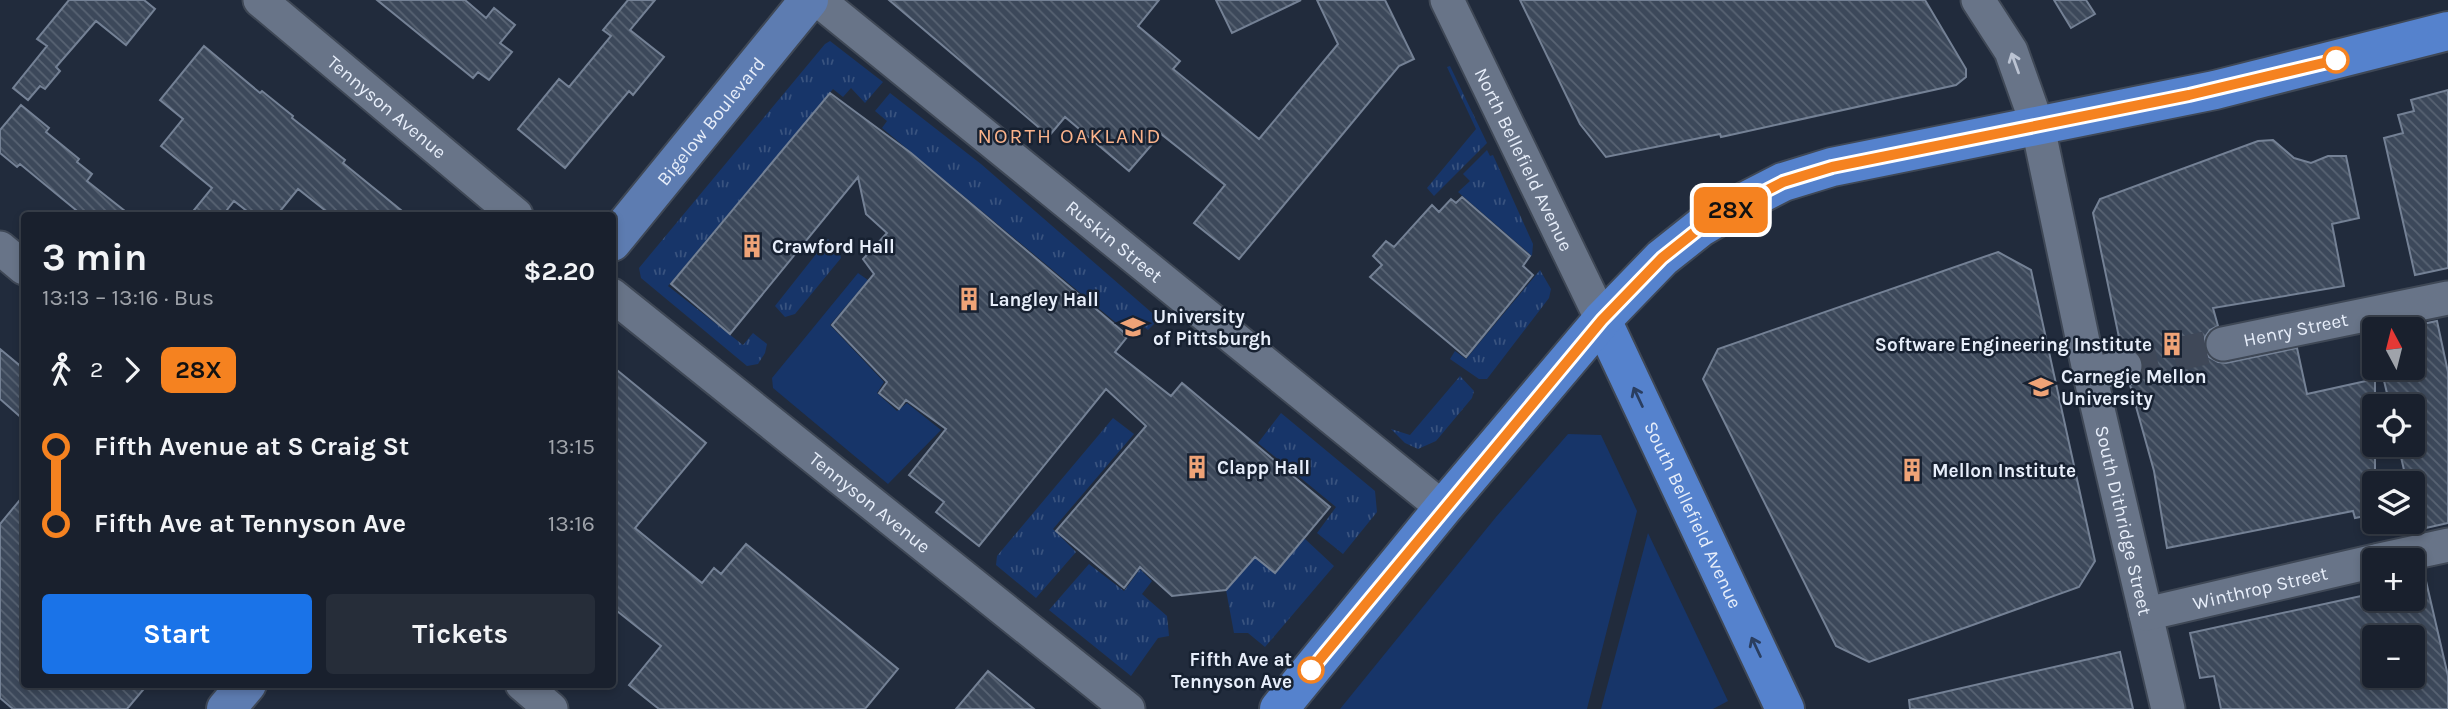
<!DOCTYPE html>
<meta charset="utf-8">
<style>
:root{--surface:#19202d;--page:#262d39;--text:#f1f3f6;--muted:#9fa3aa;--line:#373e49;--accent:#1a73e8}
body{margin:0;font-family:Karla,sans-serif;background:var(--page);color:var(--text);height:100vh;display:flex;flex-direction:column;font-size:26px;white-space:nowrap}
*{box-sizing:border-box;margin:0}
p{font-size:23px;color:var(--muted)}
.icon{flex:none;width:38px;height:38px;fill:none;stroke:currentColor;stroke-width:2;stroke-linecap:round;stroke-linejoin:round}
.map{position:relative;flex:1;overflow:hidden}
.drawer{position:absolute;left:21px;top:212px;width:595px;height:476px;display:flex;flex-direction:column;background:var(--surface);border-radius:7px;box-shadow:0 4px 10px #0003,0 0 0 2px var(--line)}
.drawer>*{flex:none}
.badge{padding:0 14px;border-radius:10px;font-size:24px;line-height:46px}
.needle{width:46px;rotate:353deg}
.controls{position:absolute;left:2362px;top:317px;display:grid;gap:14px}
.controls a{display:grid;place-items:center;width:63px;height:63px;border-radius:7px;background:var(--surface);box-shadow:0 4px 10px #0003,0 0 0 2px var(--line);font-size:35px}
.map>.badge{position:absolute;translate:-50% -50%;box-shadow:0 0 0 4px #fff}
.legs{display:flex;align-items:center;gap:10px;height:77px;padding:0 21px;font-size:23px}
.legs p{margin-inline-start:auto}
.headline{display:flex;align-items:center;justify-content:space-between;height:119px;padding:0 21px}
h1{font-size:38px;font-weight:700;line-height:52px}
.primary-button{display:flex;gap:14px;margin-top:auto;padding:14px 21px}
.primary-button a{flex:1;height:80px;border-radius:7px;background:var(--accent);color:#fff;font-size:28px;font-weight:700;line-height:80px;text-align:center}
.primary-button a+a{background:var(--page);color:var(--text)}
ul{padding:0 21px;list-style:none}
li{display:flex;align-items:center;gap:24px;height:77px;font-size:26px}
li i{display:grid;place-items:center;width:10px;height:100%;margin:0 9px;background:currentColor}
li i::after{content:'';width:18px;height:18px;margin:-9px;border:5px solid;border-radius:50%;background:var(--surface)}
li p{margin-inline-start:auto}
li:first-child i{background:linear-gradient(#0000 50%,currentColor 0)}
li:last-child i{background:linear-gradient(currentColor 50%,#0000 0)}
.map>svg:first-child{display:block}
</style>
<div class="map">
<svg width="2448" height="709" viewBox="0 0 2448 709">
<defs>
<pattern id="grass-tufts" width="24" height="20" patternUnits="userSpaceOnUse" patternTransform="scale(1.75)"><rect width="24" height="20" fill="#173569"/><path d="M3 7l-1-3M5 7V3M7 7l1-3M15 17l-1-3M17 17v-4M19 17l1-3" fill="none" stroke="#39537f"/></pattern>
<pattern id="building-back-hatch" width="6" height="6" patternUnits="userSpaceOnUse" patternTransform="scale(1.75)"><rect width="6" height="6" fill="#3c485a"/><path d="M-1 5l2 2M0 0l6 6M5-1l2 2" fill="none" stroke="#586373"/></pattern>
</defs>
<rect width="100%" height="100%" fill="#212b3c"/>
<path fill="url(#grass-tufts)" d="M830,41L883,82L865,103L851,88L843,97L833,89L668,286L743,345L753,333L767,344L765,353L758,364L747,366L641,278L639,268L825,44Z
M1450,66L1487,143L1434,196L1427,188L1476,129L1447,67Z
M890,93L981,164L1159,319L1148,330L1133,320L1125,326H1120L882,128L887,121L875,111Z
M1487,150L1490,156L1493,155L1533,244L1532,256L1458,192L1470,181L1463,174Z
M828,239L839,250L841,258L795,314L785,317L775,306Z
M1540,270L1551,289L1549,298L1487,379H1479L1450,359L1455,351L1466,359Z
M1460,376L1474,391L1472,398L1436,441L1418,449L1405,443L1391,429L1410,435Z
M1281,413L1375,491L1377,512L1343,554L1317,533L1336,507L1258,443Z
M1113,418L1134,434L1053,529L1076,552L1036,598L996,565L997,556Z
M1304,538L1334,566L1265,647L1248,633H1234L1226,590L1255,557L1275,573Z
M1089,564L1124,591L1140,569L1152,581L1142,594L1167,616L1169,636L1158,638L1131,676L1049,610Z"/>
<path fill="#173569" d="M858,273L868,280L830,325L884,382L877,393L897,411L907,403L941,430L888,484L773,388L772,378Z
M1568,434L1601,435L1637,511L1587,709H1340L1496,517Z
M1648,533L1728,701L1713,709H1601Z"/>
<path fill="url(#building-back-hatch)" stroke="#748195" stroke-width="2" fill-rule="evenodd" d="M69,0H144L155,9L126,45L96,21L56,67L60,71L45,89L40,86L28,100L13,88L47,46L37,39Z
M377,0H465L486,18L494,8L515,25L500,43L512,52L489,80L478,72L473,78Z
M628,0H655L630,30L664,57L633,95L629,91L565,168L518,129L559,79L569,87L611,36L603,30Z
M889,0H1159L1138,26L1180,61L1173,69L1259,139L1338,44L1317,0H1385L1414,59L1399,66L1239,259L1194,223L1225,185L1161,134L1129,171L1065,117L1049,136Z
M1216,0H1301L1232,33Z
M1520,0H1925L1966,69V77L1956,85L1721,137L1720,134L1606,157L1580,124Z
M2054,0H2086L2095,14L2071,28Z
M204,46L260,93L262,91L293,116L292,118L345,160L343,163L407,215H331L298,189L277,215H252L234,201L223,215H190L212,188L161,146L183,119L160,100Z
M2448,90V268L2415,275L2384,138L2403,133L2398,115L2414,111L2411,100Z
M830,93L911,153L1128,336L1115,352L1171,396L1182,383L1330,507L1275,573L1255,557L1226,590L1172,596L1140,567L1124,588L1056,531L1146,426L1106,389L979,546L936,512L944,502L909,475L946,429L906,400L899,409L879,393L887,382L832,325L874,274L863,259L887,233L866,214L858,177L730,334L671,284Z
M21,105L49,128L46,132L79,159L77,162L92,174L87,181L130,215H82L20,164L17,167L0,153V130Z
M2273,140L2294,158L2311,163L2328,156H2346L2359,218L2332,224L2344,286L2213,308L2218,326L2210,330L2205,337L2204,348L2209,357L2218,362L2226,363L2297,348L2307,394L2375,379V514L2355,518L2353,511L2167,548L2154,471L2130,385L2139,379L2144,370V362L2138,352L2131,348L2121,347L2093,213L2100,199L2258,141Z
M1462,197L1530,256L1523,266L1533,275L1466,357L1370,277L1382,265L1373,256L1386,241L1394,247L1432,205L1439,212L1451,199L1456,203Z
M1998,252L2031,270L2095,561L2079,587L1869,662L1836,646L1703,379L1718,349Z
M2437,321L2448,372V523L2417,530L2413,512V483H2407L2398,444H2413V406H2390L2381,368H2413V329H2399Z
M0,349L24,369V420L0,399Z
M612,366L706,443L635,528L702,583L714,568L721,574L746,544L898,669L865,709H659L629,685L661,646L612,607Z
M24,495V684H148L127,709H13L0,698V524Z
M2426,581L2448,676V709H2221L2214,676L2200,678L2190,633L2375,593V598H2413V584ZM2375,637H2413V676H2375Z
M2120,652L2133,709H1910L1909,700Z
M988,671L1034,709H956Z"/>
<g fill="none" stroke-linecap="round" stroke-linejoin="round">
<path stroke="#3f4858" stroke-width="33" stroke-dasharray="33 17" stroke-linecap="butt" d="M2125,366L2223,344"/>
<g stroke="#3f4856" stroke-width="37">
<g id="minor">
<path id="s1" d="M260,0L516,215"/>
<path id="s2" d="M818,0L1443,508"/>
<path id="s3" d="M1447,0L1602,320"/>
<path id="s4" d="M1978,0L2011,51L2038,127L2090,375L2168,709"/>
<path d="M0,248L24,268"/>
<path id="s5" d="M612,295L1128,709"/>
<path id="s6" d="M2223,344L2448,298"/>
<path d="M2090,375L2125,366"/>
<path d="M2379,560L2448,545"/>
<path id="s7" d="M2146,614L2375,561"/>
<path d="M522,684L551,709"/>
</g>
</g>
<g stroke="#3f4856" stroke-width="42">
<g id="major">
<path id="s8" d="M612,242L809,0"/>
<path d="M226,709L247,684"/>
</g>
</g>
<g stroke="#3f4856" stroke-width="42">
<g id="highway">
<path id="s9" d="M1602,320L1785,709"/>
<path d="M1279,709L1443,508L1602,320L1662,258L1701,227L1744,202L1783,182L1832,167L2215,90L2448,31"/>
</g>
</g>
<use href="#minor" stroke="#687488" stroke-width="33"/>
<use href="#major" stroke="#5d7cb1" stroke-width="38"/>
<use href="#highway" stroke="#5582cd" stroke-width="38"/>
</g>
<defs><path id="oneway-shaft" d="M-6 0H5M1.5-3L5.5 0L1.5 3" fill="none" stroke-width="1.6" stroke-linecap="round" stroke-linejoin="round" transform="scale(1.75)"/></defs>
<use stroke="#bbc3d2" href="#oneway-shaft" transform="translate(2015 63) rotate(-110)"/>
<g stroke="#2a3e60">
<use href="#oneway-shaft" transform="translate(1638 397) rotate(-115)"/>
<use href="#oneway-shaft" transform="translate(1756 647) rotate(-115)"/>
</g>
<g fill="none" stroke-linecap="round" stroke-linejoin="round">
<g stroke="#fff" stroke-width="16">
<path id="line-1" d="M1311,670L1602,320L1662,258L1701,227L1744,202L1783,182L1832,167L2189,95L2336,60"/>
</g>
<use href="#line-1" stroke="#f58220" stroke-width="10"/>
</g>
<defs>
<g id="building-bare" transform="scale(1.89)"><path d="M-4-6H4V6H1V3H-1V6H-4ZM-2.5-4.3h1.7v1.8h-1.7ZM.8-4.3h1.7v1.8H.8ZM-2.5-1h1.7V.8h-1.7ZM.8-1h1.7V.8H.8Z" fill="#efa377" stroke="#172131" stroke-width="2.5" paint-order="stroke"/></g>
<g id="university-bare" transform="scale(1.89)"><path d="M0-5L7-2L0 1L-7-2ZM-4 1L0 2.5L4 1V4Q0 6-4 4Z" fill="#efa377" stroke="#172131" stroke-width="2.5" paint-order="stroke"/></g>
</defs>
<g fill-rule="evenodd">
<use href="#building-bare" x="752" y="246"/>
<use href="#building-bare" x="969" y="299"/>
<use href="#university-bare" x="1133" y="327"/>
<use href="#building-bare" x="2172" y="344"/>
<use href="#university-bare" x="2041" y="387"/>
<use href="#building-bare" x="1197" y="467"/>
<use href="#building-bare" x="1912" y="470"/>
</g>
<g fill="#fff" stroke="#f58220" stroke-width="3.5">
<circle cx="2336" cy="60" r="12"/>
<circle cx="1311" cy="670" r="12"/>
</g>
<g text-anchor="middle" stroke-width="5" stroke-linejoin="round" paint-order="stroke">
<g font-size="19" fill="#e7eefa" stroke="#172131">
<text dy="7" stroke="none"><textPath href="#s1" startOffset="166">Tennyson Avenue</textPath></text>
<text dy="7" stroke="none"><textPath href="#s8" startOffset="156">Bigelow Boulevard</textPath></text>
<text dy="7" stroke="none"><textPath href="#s3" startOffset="177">North Bellefield Avenue</textPath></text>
<text dy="7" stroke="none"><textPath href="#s2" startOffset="382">Ruskin Street</textPath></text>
<text dy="7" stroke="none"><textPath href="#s6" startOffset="74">Henry Street</textPath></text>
<text dy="7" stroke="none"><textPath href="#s5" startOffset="331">Tennyson Avenue</textPath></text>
<text dy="7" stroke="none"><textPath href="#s9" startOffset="215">South Bellefield Avenue</textPath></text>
<text dy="7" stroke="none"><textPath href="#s4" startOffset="544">South Dithridge Street</textPath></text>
<text dy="7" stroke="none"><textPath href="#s7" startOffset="117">Winthrop Street</textPath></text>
</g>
<g font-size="19" font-weight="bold" fill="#e7eefa" stroke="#172131" text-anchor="start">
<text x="772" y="253">Crawford Hall</text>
<text x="989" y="306">Langley Hall</text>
<text x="1153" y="323">University<tspan x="1153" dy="22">of Pittsburgh</tspan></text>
<text x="2152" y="351" text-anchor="end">Software Engineering Institute</text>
<text x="2061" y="383">Carnegie Mellon<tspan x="2061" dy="22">University</tspan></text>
<text x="1217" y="474">Clapp Hall</text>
<text x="1932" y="477">Mellon Institute</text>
</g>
<g font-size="19" font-weight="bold" fill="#e7eefa" stroke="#172131" text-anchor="end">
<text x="1292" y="666">Fifth Ave at<tspan x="1292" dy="22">Tennyson Ave</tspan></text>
</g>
<g font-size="21" letter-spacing="2" fill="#fbb38b" stroke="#172131">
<text x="1070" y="143">NORTH OAKLAND</text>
</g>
</g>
</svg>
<div class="controls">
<a><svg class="needle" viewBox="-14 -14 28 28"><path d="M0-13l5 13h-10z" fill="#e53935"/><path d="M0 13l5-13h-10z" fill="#9fa3aa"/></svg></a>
<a><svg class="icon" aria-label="locate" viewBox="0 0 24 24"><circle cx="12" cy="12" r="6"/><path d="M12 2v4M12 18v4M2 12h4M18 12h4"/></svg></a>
<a><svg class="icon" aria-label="layers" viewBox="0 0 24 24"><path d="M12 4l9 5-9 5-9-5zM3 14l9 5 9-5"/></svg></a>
<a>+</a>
<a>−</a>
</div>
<b class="badge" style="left:1731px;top:210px;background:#f58220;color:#111">28X</b>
<section class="drawer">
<div class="headline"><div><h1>3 min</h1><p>13:13 – 13:16 · Bus</p></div><b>$2.20</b></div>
<div class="legs"><svg class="icon" aria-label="walk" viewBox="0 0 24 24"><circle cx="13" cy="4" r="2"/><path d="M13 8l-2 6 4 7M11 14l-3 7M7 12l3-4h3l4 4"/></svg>2<svg class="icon" aria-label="forward" viewBox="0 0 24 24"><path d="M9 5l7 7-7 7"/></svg><b class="badge" style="background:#f58220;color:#111">28X</b></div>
<ul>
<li><i style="color:#f58220"></i><b>Fifth Avenue at S Craig St</b><p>13:15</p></li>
<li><i style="color:#f58220"></i><b>Fifth Ave at Tennyson Ave</b><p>13:16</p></li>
</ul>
<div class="primary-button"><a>Start</a><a>Tickets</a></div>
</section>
</div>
